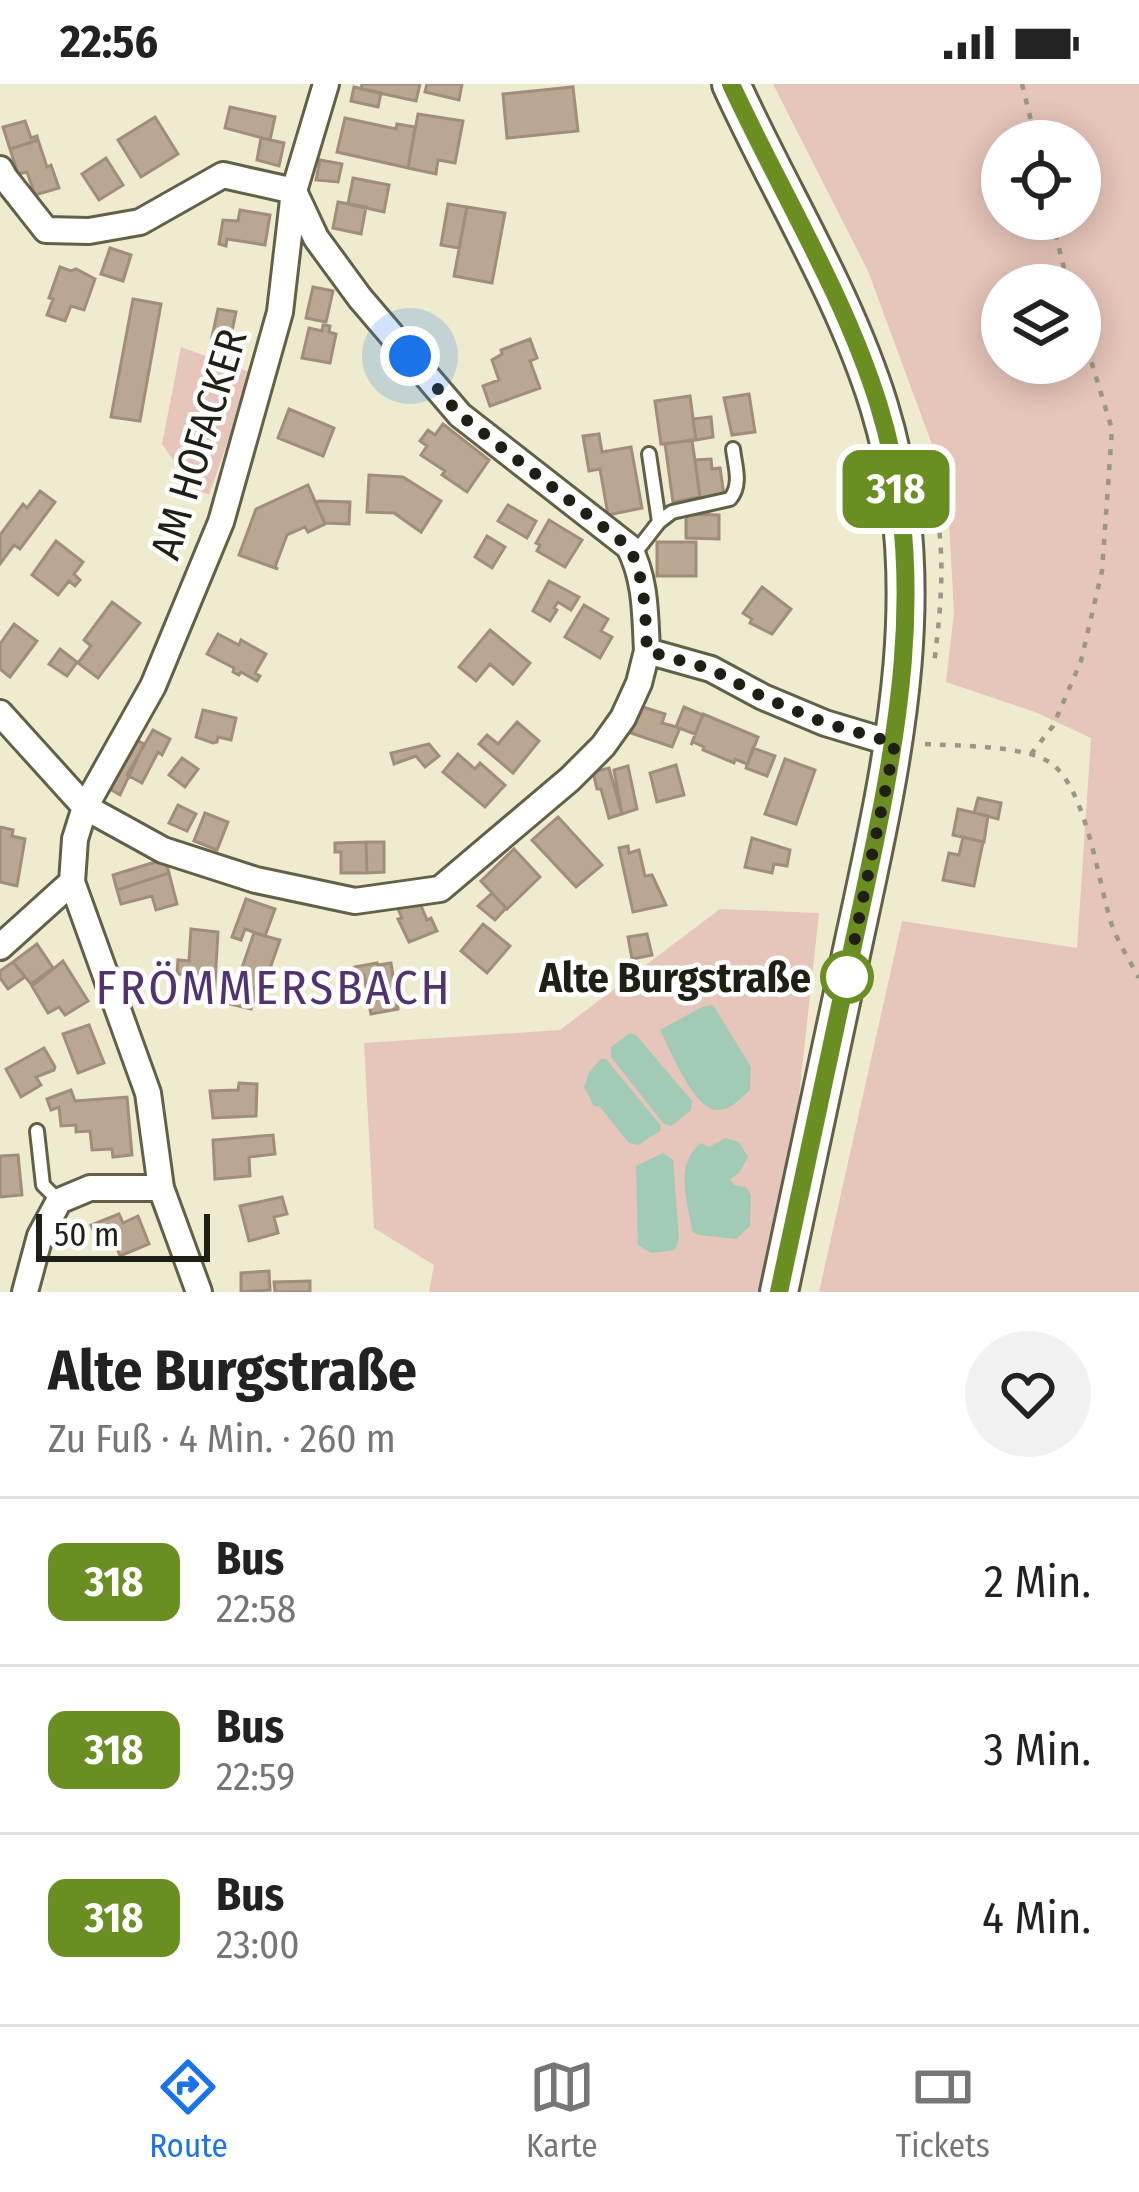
<!DOCTYPE html>
<html lang="de">
<meta charset="utf-8">
<style>
:root{--surface:#fff;--page:#f2f2f2;--text:#222;--muted:#767676;--line:#e0e0e0;--accent:#1a73e8}
body{margin:0;font-family:"Fira Sans Condensed",sans-serif;background:var(--page);color:var(--text);height:100vh;display:flex;flex-direction:column;font-size:45px;white-space:nowrap}
*{box-sizing:border-box;margin:0}
p{font-size:39px;color:var(--muted)}
.icon{flex:none;width:66px;height:66px;fill:none;stroke:currentColor;stroke-width:2;stroke-linecap:round;stroke-linejoin:round}
.map{position:relative;height:1208px;overflow:hidden}
.panel{display:flex;flex-direction:column;background:var(--surface);flex:1}
.panel>*{flex:none}
.badge{padding:0 24px;border-radius:18px;font-size:42px;line-height:78px}
.fabs{position:absolute;left:981px;top:36px;display:grid;gap:24px}
.fabs a{display:grid;place-items:center;width:120px;height:120px;border-radius:50%;background:var(--surface);box-shadow:0 6px 30px #0003;font-size:60px}
.scale{position:absolute;left:36px;bottom:30px;width:174px;box-sizing:border-box;padding-left:12px;border:6px solid #201f15;border-top:0;font-size:33px;line-height:42px;white-space:nowrap;color:#201f15;-webkit-text-stroke:9px #fff;paint-order:stroke}
.you{position:absolute;width:60px;height:60px;margin:-30px;border:9px solid #fff;border-radius:50%;background:#1a73e8;box-shadow:0 0 0 18px #1a73e833}
.map>.badge{position:absolute;translate:-50% -50%;box-shadow:0 0 0 6px #fff}
.round{display:grid;place-items:center;flex:none;width:126px;height:126px;border-radius:63px;background:var(--page)}
.summary{display:flex;align-items:center;justify-content:space-between;height:204px;padding:0 48px}
h1{font-size:57px;font-weight:700;line-height:90px}
ul{padding:0;list-style:none}
li{display:flex;align-items:center;gap:36px;height:168px;padding:0 48px;border-top:3px solid var(--line)}
li div{flex:1}
li b{display:block;font-size:45px}
li em{font-style:normal}
li .badge{min-width:132px;font-weight:700;text-align:center}
.status{display:flex;justify-content:space-between;align-items:center;height:84px;padding:0 60px;background:var(--surface);direction:ltr}
.status svg{height:33px;fill:currentColor}
.tabs{display:flex;justify-content:space-around;align-items:center;height:168px;border-top:3px solid var(--line);background:var(--surface);font-size:33px;color:var(--muted)}
.tabs a{display:grid;justify-items:center;gap:6px}
.tabs .active{color:var(--accent)}
.map>svg:first-child{display:block}
</style>
<div class="status"><b>22:56</b><svg viewBox="0 0 49 12"><path d="M0 12V9h3v3zM5 12V6h3v6zM10 12V3h3v9zM15 12V0h3v12zM26 1h20v11H26zM47 4h2v5h-2z"/></svg></div>
<div class="map">
<svg width="1139" height="1208" viewBox="0 0 1139 1208">
<rect width="100%" height="100%" fill="#eeebcf"/>
<path fill="#e6c5ba" fill-rule="evenodd" d="M773,0H1139V1208H819L902,837L1077,864L1091,654L1035,628L946,598L954,529L947,401L868,187ZM1002,57H1080V135H1002ZM1002,201H1080V279H1002Z
M181,263L252,289L209,411L193,404L162,360Z
M720,825L819,829L794,1058L760,1208H429L434,1181L374,1144L364,959L560,946Z"/>
<path fill="#a1cbb6" d="M713,921L751,983L750,1006C741,1014 730,1027 716,1026C693,1024 670,965 660,946L702,923Z
M630,949L636,951L692,1017L691,1026L671,1042L663,1039L611,973V963Z
M601,975H606L661,1042L660,1047L638,1061L629,1059L600,1023L594,1022L584,1003L589,988Z
M726,1054L739,1058L748,1073L739,1089L730,1095L734,1101L746,1103L751,1111L750,1142L736,1155L698,1151L692,1147C688,1115 673,1082 701,1059L709,1063Z
M663,1069L673,1076L679,1155L675,1166L651,1169L638,1161L636,1082Z"/>
<path fill="#baa792" stroke="#a08e7a" stroke-width="3" d="M362,0H420L416,17L361,5Z
M427,0H462L459,16L425,8Z
M354,3L381,9L378,23L351,17Z
M573,3L578,47L507,54L503,10Z
M230,23L275,33L270,56L225,44Z
M418,30L463,37L455,79L438,76L436,90L408,84Z
M155,33L178,70L141,93L118,56Z
M345,34L396,45L397,40L415,43L408,84L337,68Z
M25,37L31,54L37,52L38,56L10,65L3,43Z
M261,54L284,59L279,82L257,76Z
M38,56L47,83L51,81L59,104L35,111L27,88L18,90L10,65Z
M106,74L123,101L99,116L82,90Z
M320,76L342,80L338,98L316,96Z
M353,94L389,101L384,128L348,120Z
M338,118L366,123L361,150L333,144Z
M448,120L467,123L459,164L441,161Z
M467,123L505,129L492,199L454,192Z
M240,126L270,131L265,161L227,155L226,162L219,160L223,136L238,137Z
M110,164L131,171L123,197L101,190Z
M60,183L71,187L76,185L95,195L84,226L71,222L65,237L47,231L53,215L49,214Z
M313,203L333,207L326,238L306,234Z
M133,215L161,220L140,337L111,333Z
M218,225L236,228L230,257L212,253Z
M323,241L330,242L329,248L336,250L330,279L302,274L309,244L322,247Z
M530,255L537,274L530,277L540,304L490,322L483,302L499,296L492,276L502,270L501,266Z
M749,310L755,348L732,351L724,314Z
M690,312L696,356L661,360L655,317Z
M289,325L334,344L323,372L278,354Z
M711,333L713,353L696,356L693,335Z
M443,340L489,376L467,408L442,391L445,387L421,371L427,362L420,357L428,346L435,351Z
M599,350L602,368L631,363L642,424L608,431L600,385L589,387L583,352Z
M692,356L700,413L673,418L665,360Z
M711,375L712,385L720,384L724,411L700,414L695,376Z
M369,391L403,393L441,417L421,448L394,429L367,428Z
M308,401L325,440L308,448L305,443L287,451L275,483L278,485L239,471L256,425Z
M40,407L55,418L20,465L14,461L0,480V451L23,420L27,424Z
M319,417L350,418L349,440L325,439L315,418Z
M508,421L536,437L527,454L498,437Z
M686,430L719,431V455L686,454Z
M549,436L582,456L565,483L537,467L540,461L536,459Z
M487,452L505,463L492,484L475,473Z
M56,457L83,478L74,490L80,496L75,502L69,497L58,511L32,491Z
M657,458H696V492H657Z
M549,497L579,513L571,526L558,518L554,524L557,526L550,537L533,527Z
M762,503L791,525L772,550L750,539L752,535L743,529Z
M112,518L140,539L98,594L78,579L91,562L84,556Z
M584,521L608,535L601,547L612,553L600,574L565,553Z
M14,540L37,557L10,593L0,585V560Z
M490,546L530,579L513,600L490,580L476,597L459,583Z
M218,550L239,561L241,556L266,570L255,589L260,592L257,597L241,588L239,591L233,588L234,584L207,570Z
M60,565L77,578L67,592L49,580Z
M640,622L665,630L662,639L680,644L672,663L631,649Z
M684,623L703,631L695,650L676,643Z
M203,626L236,634L231,656L218,653L217,658L213,659L196,653Z
M703,630L758,653L746,684L747,680L735,675L734,679L703,666L704,663L693,658L691,661Z
M517,638L539,657L513,689L479,660L487,651L498,660Z
M153,646L170,655L162,671L158,668L142,699L127,691Z
M134,655L144,660L120,711L108,704Z
M429,660L439,672L425,683L416,672L394,680L391,669Z
M753,664L775,672L767,692L746,684Z
M458,670L475,685L480,679L505,701L485,723L443,688Z
M182,674L198,685L185,703L169,691Z
M785,675L815,686L796,740L765,730Z
M676,681L684,711L657,718L650,689Z
M628,682L637,725L622,730L614,686Z
M609,684L622,730L609,734L601,705H597L593,688Z
M978,714L1001,719L998,735L974,729Z
M178,721L196,730L187,747L169,739Z
M958,725L988,732L984,758L953,751Z
M205,729L228,738L217,766L194,757Z
M558,733L602,781L576,803L532,756Z
M0,743L13,746L12,752L25,755L17,802L0,798Z
M963,753L983,758L974,802L943,796L949,769L959,771Z
M752,754L790,766L787,782L774,780L772,789L745,783Z
M366,758H384V788L367,789Z
M366,758L367,789H341V768H335V759Z
M628,762L629,769L639,766L645,792L652,791L666,821L633,828L619,764Z
M514,765L540,793L507,825L481,797Z
M165,775L169,789L117,806L113,791Z
M169,789L177,820L156,826L152,812L121,820L117,806Z
M492,809L506,824L495,836L478,822Z
M246,815L275,825L265,852L245,845L241,856L232,853Z
M419,817L427,836L431,834L437,847L409,858L398,835L402,834L398,825Z
M483,840L510,862L487,889L461,867Z
M191,845L218,848L214,916L186,914L188,891L177,890L178,876L189,877Z
M254,849L280,856L262,907L237,898Z
M647,850L652,871L632,875L628,853Z
M37,860L53,884L31,900L13,878Z
M63,877L88,917L65,931L59,923L48,929L32,902Z
M13,878L25,893L8,905L0,894V887Z
M377,879L378,881L391,879L398,925L371,930L364,891L357,892L355,883Z
M237,898L257,905L251,925L230,920Z
M89,941L104,979L78,989L63,950Z
M44,964L55,983L54,986L36,993L41,1001L21,1013L6,985Z
M239,999L257,1000L256,1032L213,1034L210,1007L238,1006Z
M71,1006L75,1017L127,1013L132,1071L113,1073L112,1065L92,1066L90,1047L76,1048V1041L61,1042L59,1023L51,1026L47,1015Z
M273,1051L275,1070L249,1073L250,1092L215,1095L213,1056Z
M18,1071L22,1111L0,1113V1072Z
M282,1113L287,1130L274,1133L278,1149L249,1157L240,1122Z
M119,1130L123,1139L138,1132L149,1160L120,1172L116,1161L112,1163L110,1158L100,1161L91,1141Z
M269,1187L270,1206L241,1208V1189Z
M310,1197V1208H275L274,1198Z"/>
<g fill="none" stroke-linecap="round" stroke-linejoin="round">
<g stroke="#636048" stroke-width="18">
<path id="service" d="M649,370L659,438
M634,470L659,438L672,428L730,415C742,401 735,382 733,365
M37,1047L43,1101L59,1117"/>
</g>
<g stroke="#636048" stroke-width="30">
<path id="minor" d="M0,85L5,94L46,146L89,147L140,138L223,91L294,107L316,154L360,214L460,331L629,463C646,496 645,530 647,567
M0,629L85,723L163,766L256,796L355,817L440,805L570,695L603,662L623,634L639,599L647,567L711,585L763,613L825,639L895,660
M0,863L72,798
M25,1208L40,1152L59,1117L90,1104H161
M199,1208L161,1104L148,1009L72,798L75,755L85,723L153,602L221,438L280,228L294,107L326,0"/>
</g>
<g stroke="#636048" stroke-width="42">
<path id="secondary" d="M731,0C780,108 844,209 879,322C934,500 893,676 855,852C830,971 804,1089 779,1208"/>
</g>
<path stroke="#9a9783" stroke-width="4.5" stroke-dasharray="6 9" stroke-linecap="butt" d="M1022,0L1036,57
M1052,135L1068,201
M927,390C948,453 942,516 934,580
M925,660C956,662 1028,661 1052,680C1086,706 1098,795 1110,835C1116,856 1129,875 1139,894
M1031,670L1053,642L1081,577L1102,487L1112,345L1080,241"/>
<use href="#service" stroke="#fff" stroke-width="12"/>
<use href="#minor" stroke="#fff" stroke-width="24"/>
<use href="#secondary" stroke="#fff" stroke-width="36"/>
</g>
<g fill="none" stroke-linecap="round" stroke-linejoin="round">
<g stroke="#fff" stroke-width="27">
<path id="line" d="M731,0C780,107 844,209 879,322C934,501 893,675 855,852C830,971 804,1089 779,1208"/>
</g>
<use href="#line" stroke="#6b8e23" stroke-width="18"/>
<path stroke="#201f15" stroke-width="12" stroke-dasharray="0 21.6" d="M410,272L460,331L629,463C646,496 645,530 647,567L711,585L763,613L825,639L895,659L847,893"/>
</g>
<circle fill="#fff" stroke="#6b8e23" stroke-width="6" cx="847" cy="893" r="24"/>
<g text-anchor="middle" stroke-width="9" stroke-linejoin="round" paint-order="stroke">
<g font-size="42" fill="#201f15" stroke="#fff">
<text transform="translate(198 360) rotate(-73)" y="15">AM HOFACKER</text>
</g>
<g font-size="42" font-weight="bold" fill="#201f15" stroke="#fff" text-anchor="end">
<text x="811" y="908">Alte Burgstraße</text>
</g>
<g font-size="48" letter-spacing="3" fill="#51346f" stroke="#fff">
<text x="274" y="920">FRÖMMERSBACH</text>
</g>
</g>
</svg>
<div class="fabs">
<a><svg class="icon" aria-label="locate" viewBox="0 0 24 24"><circle cx="12" cy="12" r="6"/><path d="M12 2v4M12 18v4M2 12h4M18 12h4"/></svg></a>
<a><svg class="icon" aria-label="layers" viewBox="0 0 24 24"><path d="M12 4l9 5-9 5-9-5zM3 14l9 5 9-5"/></svg></a>
</div>
<div class="scale">50 m</div>
<div class="you" style="left:410px;top:272px"></div>
<b class="badge" style="left:896px;top:405px;background:#6b8e23;color:#fff">318</b>
</div>
<section class="panel">
<div class="summary"><div><h1>Alte Burgstraße</h1><p>Zu Fuß · 4 Min. · 260 m</p></div><a class="round"><svg class="icon" aria-label="heart" viewBox="0 0 24 24"><path d="M12 20l-8-8c-3-5 5-10 8-4 3-6 11-1 8 4z"/></svg></a></div>
<ul>
<li><span class="badge" style="background:#6b8e23;color:#fff">318</span><div><b>Bus</b><p>22:58</p></div><em>2 Min.</em></li>
<li><span class="badge" style="background:#6b8e23;color:#fff">318</span><div><b>Bus</b><p>22:59</p></div><em>3 Min.</em></li>
<li><span class="badge" style="background:#6b8e23;color:#fff">318</span><div><b>Bus</b><p>23:00</p></div><em>4 Min.</em></li>
</ul>
</section>
<nav class="tabs">
<a class="active"><svg class="icon" aria-label="directions" viewBox="0 0 24 24"><path d="M12 3l9 9-9 9-9-9zM9 14v-3h6M13 9l2 2-2 2"/></svg>Route</a>
<a><svg class="icon" aria-label="map" viewBox="0 0 24 24"><path d="M3 6l6-2 6 2 6-2v14l-6 2-6-2-6 2zM9 4v14M15 6v14"/></svg>Karte</a>
<a><svg class="icon" aria-label="tickets" viewBox="0 0 24 24"><path d="M3 7h18v10H3zM15 7v10"/></svg>Tickets</a>
</nav>
